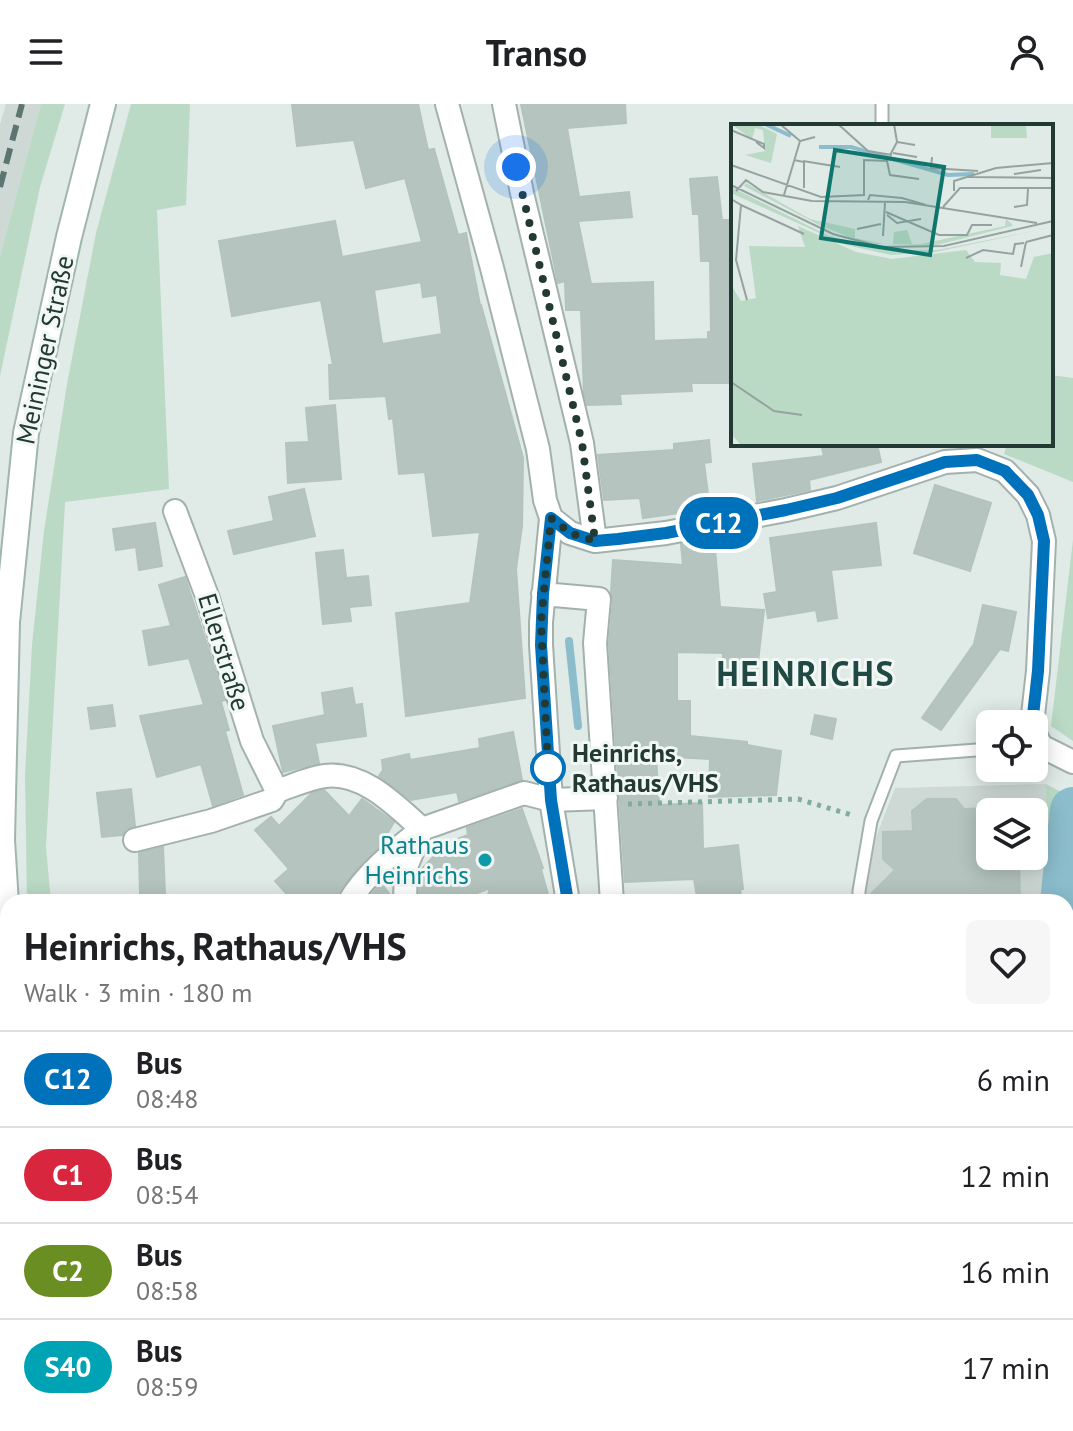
<!DOCTYPE html>
<meta charset="utf-8">
<style>
:root{--surface:#fff;--page:#f6f6f6;--text:#202124;--muted:#757577;--line:#e0e0e0}
body{margin:0;font-family:"PT Sans",sans-serif;background:var(--page);color:var(--text);height:100vh;display:flex;flex-direction:column;font-size:30px;white-space:nowrap}
*{box-sizing:border-box;margin:0}
p{font-size:26px;color:var(--muted)}
.icon{flex:none;width:44px;height:44px;fill:none;stroke:currentColor;stroke-width:2;stroke-linecap:round;stroke-linejoin:round}
.map{position:relative;flex:1;overflow:hidden}
.panel{position:absolute;left:0px;top:790px;width:1074px;height:538px;display:flex;flex-direction:column;background:var(--surface);border-radius:24px 24px 0 0;box-shadow:0 4px 20px #0003}
.panel>*{flex:none}
.badge{padding:0 16px;border-radius:26px;font-size:28px;line-height:52px}
.tools{position:absolute;left:976px;top:606px;display:grid;gap:16px}
.tools a{display:grid;place-items:center;width:72px;height:72px;border-radius:12px;background:var(--surface);box-shadow:0 4px 20px #0003;font-size:40px}
.you{position:absolute;width:40px;height:40px;margin:-20px;border:6px solid #fff;border-radius:50%;background:#1a73e8;box-shadow:0 0 0 12px #1a73e833}
.map>.badge{position:absolute;translate:-50% -50%;box-shadow:0 0 0 4px #fff}
.round{display:grid;place-items:center;flex:none;width:84px;height:84px;border-radius:12px;background:var(--page)}
.summary{display:flex;align-items:center;justify-content:space-between;height:136px;padding:0 24px}
h1{font-size:38px;font-weight:600;line-height:60px}
ul{padding:0;list-style:none}
li{display:flex;align-items:center;gap:24px;height:96px;padding:0 24px;border-top:2px solid var(--line)}
li div{flex:1}
li b{display:block;font-size:30px}
li em{font-style:normal}
li .badge{min-width:88px;font-weight:700;text-align:center}
header{display:flex;justify-content:space-between;align-items:center;height:104px;padding:0 24px;background:var(--surface);font-size:36px;font-weight:600}
.map>svg:first-child{display:block}
</style>
<header><svg class="icon" aria-label="menu" viewBox="0 0 24 24"><path d="M4 6h16M4 12h16M4 18h16"/></svg>Transo<svg class="icon" aria-label="person" viewBox="0 0 24 24"><circle cx="12" cy="8" r="4"/><path d="M4 21q1-7 8-7t8 7"/></svg></header>
<div class="map">
<svg width="1073" height="1327" viewBox="0 0 1073 1327">
<rect width="100%" height="100%" fill="#e0eae6"/>
<path fill="#ced9d5" fill-rule="evenodd" d="M6,0H41L0,152V20Z
M1046,680V755L1044,798H866V784L876,733L895,684ZM990,708H1034V752H990Z
M1066,1151L1073,1152V1287H1066Z
M0,1260L8,1285V1320H20L22,1327H0Z"/>
<path fill="#badac5" d="M41,0H65L40,83L0,272V152Z
M131,0H190L186,101L157,106L169,385L65,398L46,743L51,798H27L25,671L32,541L44,427L67,280L96,129Z
M1051,271L1073,274V378L1004,350L1007,340H1051Z
M1073,436V637L1051,622Z
M1046,680L1073,694V855L1066,905V798H1044L1046,755Z
M0,1131L8,1163V1285L0,1260Z"/>
<g fill="none" stroke-linecap="round" stroke-linejoin="round">
<path stroke="#8bbdcc" stroke-width="8" d="M569,537L578,622"/>
<path stroke="#8bbdcc" stroke-width="46" d="M1063,798L1073,706
M996,1327V1320"/>
</g>
<path fill="#b5c4bf" stroke="#b3c3bd" stroke-width="2" fill-rule="evenodd" d="M292,0H418L428,46L434,45L458,131L466,129L480,201H481L523,354L522,422L516,465L525,594L406,612L396,509L470,499L480,428L433,432L425,368L399,370L393,314L389,315L386,292L330,295L329,261H333L321,196L232,212L219,137L335,117L342,153L422,138L405,74L366,84L354,36L297,42ZM421,178L423,193L437,191L442,230L382,240L374,186Z
M521,0H625L626,19L567,24L579,93L629,88L632,113L578,117L591,180L653,178L654,237L708,235V228H711L710,157H701L699,110H693L690,75L717,73L722,116H733V279H691L692,287L620,290L621,300L587,301L584,289L581,206H566L565,177L558,179Z
M335,301L341,375L288,379L286,339L309,338L306,304Z
M709,336L711,358L704,359L710,406L679,412V409L643,414L640,394L604,396L598,351L674,346V340Z
M821,340H877L881,358L809,376L810,386L757,397L753,360L824,352Z
M935,381L991,399L970,467L914,449Z
M304,385L315,432L234,450L228,427L274,417L269,393Z
M155,419L162,462L139,466L136,443L116,446L113,425Z
M876,419L881,461L831,466L837,514L818,517L816,506L768,514L764,490L777,488L770,434Z
M714,434L720,503L764,506L756,575H722L723,549L677,548V597H690V632L747,638V641L781,647L776,691L709,693L710,655L656,652L659,701L702,699L703,745L738,741L743,785H740L742,798H698L694,775L625,778L609,539L613,496L611,488L613,456L683,461L681,440Z
M343,446L346,474L368,472L371,501L349,503L351,517L323,520L316,449Z
M185,473L225,596L215,599L221,598L229,626L225,627L243,691L213,702L201,660L157,673L140,612L204,601L189,554L149,561L143,527L171,522L159,481Z
M983,501L1016,508L1008,547L1000,545L941,626L922,614L974,540Z
M352,584L355,601L362,600L366,632L315,639L319,659L283,668L273,622L325,611L322,589Z
M112,601L115,622L91,625L88,604Z
M815,611L836,615L832,635L811,630Z
M513,628L522,676L459,697L457,688L411,696L379,672L383,666L382,656L409,650L410,656L480,644L479,635Z
M131,685L135,722L126,725L122,731L102,733L97,689Z
M324,686L349,712L362,695L394,718L380,742L345,779L337,790L335,798H294L275,777L289,765L255,726L271,713L279,722L312,689Z
M927,695H956L964,705L990,704V752H1019L1020,798H868V793L895,766L883,755V728L913,727L912,707Z
M522,705L543,764L541,765L550,798H486L490,784L454,798H419L420,767L446,739L468,731L467,724Z
M163,743L165,790L140,789L139,749Z
M381,779L391,792V798H366Z"/>
<g fill="none" stroke-linecap="round" stroke-linejoin="round">
<g stroke="#a3b1ad" stroke-width="15">
<path id="lane" d="M882,0V22
M859,798V787L871,717L896,652L990,645
M1066,1173H1073
M1066,1233L1073,1232"/>
</g>
<g stroke="#a3b1ad" stroke-width="26">
<path id="street" d="M447,0L492,164L538,345L545,396L551,414L541,518V541L551,696L568,798
M504,0L522,89L582,339L595,437
M175,407L207,492L252,637L277,687
M551,414L570,429L595,437L666,429L786,406L837,394L945,358L977,356L1005,367L1028,391L1038,411L1044,437L1038,567L1032,620
M543,490L599,495L595,539L612,798
M1034,628L1041,642L1073,658
M135,736L211,717L272,696L277,687C292,682 309,674 325,672C363,667 396,702 422,725L524,689L551,696L606,694
M349,798C366,769 396,746 422,725
M405,798L406,763L420,729
M586,1320V1327
M267,1327L268,1320
M1016,1327L1017,1320"/>
</g>
<g stroke="#a0b5af" stroke-width="28">
<path id="secondary" d="M8,832L2,736L7,518L26,329L69,133L103,0
M87,1320L89,1327"/>
</g>
<path stroke="#82aca1" stroke-width="5" stroke-dasharray="4 6" stroke-linecap="butt" d="M628,700L798,695L855,712
M1066,973L1073,927
M1066,996L1073,994"/>
<use href="#lane" stroke="#fff" stroke-width="11"/>
<use href="#street" stroke="#fff" stroke-width="22"/>
<use href="#secondary" stroke="#fff" stroke-width="24"/>
<path stroke="#5c7570" stroke-width="6" stroke-dasharray="16 8" stroke-linecap="butt" d="M0,83L22,0
M0,1326V1327"/>
</g>
<g fill="none" stroke-linecap="round" stroke-linejoin="round">
<g stroke="#fff" stroke-width="18">
<path id="line" d="M568,798L551,696L541,541L543,490L551,414L570,429L595,437L618,435L666,429L786,406L837,394L945,358L977,356L1005,367L1028,391L1038,411L1044,437L1038,567L1032,620"/>
</g>
<use href="#line" stroke="#0072bc" stroke-width="12"/>
<path stroke="#223934" stroke-width="8" stroke-dasharray="0 14.4" d="M516,63L582,339L595,437L570,429L551,414L541,518L548,664"/>
</g>
<circle fill="#fff" stroke="#0072bc" stroke-width="4" cx="548" cy="664" r="16"/>
<circle fill="#0f9aa8" stroke="#f0f7f4" stroke-width="3" cx="485" cy="756" r="8"/>
<g text-anchor="middle" stroke-width="6" stroke-linejoin="round" paint-order="stroke">
<g font-size="26" fill="#223934" stroke="#f0f7f4">
<text transform="translate(45 246) rotate(-78)" y="9">Meininger Straße</text>
<text transform="translate(224 548) rotate(73)" y="9">Ellerstraße</text>
</g>
<g font-size="26" font-weight="bold" fill="#223934" stroke="#f0f7f4" text-anchor="start">
<text x="572" y="658">Heinrichs,<tspan x="572" dy="30">Rathaus/VHS</tspan></text>
</g>
<g font-size="26" fill="#0d838f" stroke="#f0f7f4" text-anchor="end">
<text x="469" y="750">Rathaus<tspan x="469" dy="30">Heinrichs</tspan></text>
</g>
<g font-size="34" font-weight="bold" letter-spacing="2" fill="#1f4942" stroke="#f0f7f4">
<text x="806" y="582">HEINRICHS</text>
</g>
</g>
<g transform="translate(731 20)">
<rect width="322" height="322" fill="#e0eae6"/>
<path d="M0,0H26L46,10L40,39L14,31L34,27L32,6L24,4L21,15ZM260,0H295L296,14H260ZM15,59L79,95L124,105V114L152,120H162L163,108L176,106L181,120H190L274,102L275,95L281,100V102L206,121L146,120L126,116L90,102L13,62ZM0,63L98,112L152,126H207L322,103L204,128L160,131L115,121L0,69ZM67,102L125,128L161,135L235,126L244,138L270,139L269,151L295,155L303,133L322,129V322H11L0,310V161L10,177L25,174L18,122L74,123Z" fill="#badac5"/>
<path fill="none" stroke="#8bbdcc" stroke-width="4" d="M34,0L60,12M88,23H120L217,51L243,50"/>
<path fill="none" stroke="#94a39f" stroke-width="2" d="M49,0L69,17M107,0L137,27L161,31M163,0L166,18L184,21M0,6L33,20V24L25,18M162,29L186,33M201,33L200,44L247,47M63,36L73,38V64M72,37L109,43M156,37L159,51L188,55M0,41L90,73L134,71M283,50L310,46M237,53L322,54M0,61L102,110L151,123L213,122L322,97M5,67L15,56L32,68L81,77L174,78L306,99M223,67V57L265,44L322,39M53,71L69,17L84,13M133,72V36L156,37L166,18M0,75L10,81L5,136L16,176M137,76L139,71L171,74L195,81M10,81L73,110M212,83L229,64H322M283,83L296,81L297,65M155,88L208,111H236L241,101H261M156,91L166,99L190,95M126,105L150,100M152,112L154,78M295,118L322,111M235,134L252,126L282,130L284,120L293,119M290,143L295,118M0,258L43,287L71,291"/>
<path fill="#0f766e" fill-opacity="0.15" stroke="#0f766e" stroke-width="4" d="M104,26L213,43L199,131L90,114Z"/>
<rect width="322" height="322" fill="none" stroke="#223934" stroke-width="4"/>
</g>
</svg>
<div class="tools">
<a><svg class="icon" aria-label="locate" viewBox="0 0 24 24"><circle cx="12" cy="12" r="6"/><path d="M12 2v4M12 18v4M2 12h4M18 12h4"/></svg></a>
<a><svg class="icon" aria-label="layers" viewBox="0 0 24 24"><path d="M12 4l9 5-9 5-9-5zM3 14l9 5 9-5"/></svg></a>
</div>
<div class="you" style="left:516px;top:63px"></div>
<b class="badge" style="left:719px;top:419px;background:#0072bc;color:#fff">C12</b>
<section class="panel">
<div class="summary"><div><h1>Heinrichs, Rathaus/VHS</h1><p>Walk · 3 min · 180 m</p></div><a class="round"><svg class="icon" aria-label="heart" viewBox="0 0 24 24"><path d="M12 20l-8-8c-3-5 5-10 8-4 3-6 11-1 8 4z"/></svg></a></div>
<ul>
<li><span class="badge" style="background:#0072bc;color:#fff">C12</span><div><b>Bus</b><p>08:48</p></div><em>6 min</em></li>
<li><span class="badge" style="background:#d7263d;color:#fff">C1</span><div><b>Bus</b><p>08:54</p></div><em>12 min</em></li>
<li><span class="badge" style="background:#6b8e23;color:#fff">C2</span><div><b>Bus</b><p>08:58</p></div><em>16 min</em></li>
<li><span class="badge" style="background:#00a3b4;color:#fff">S40</span><div><b>Bus</b><p>08:59</p></div><em>17 min</em></li>
</ul>
</section>
</div>
